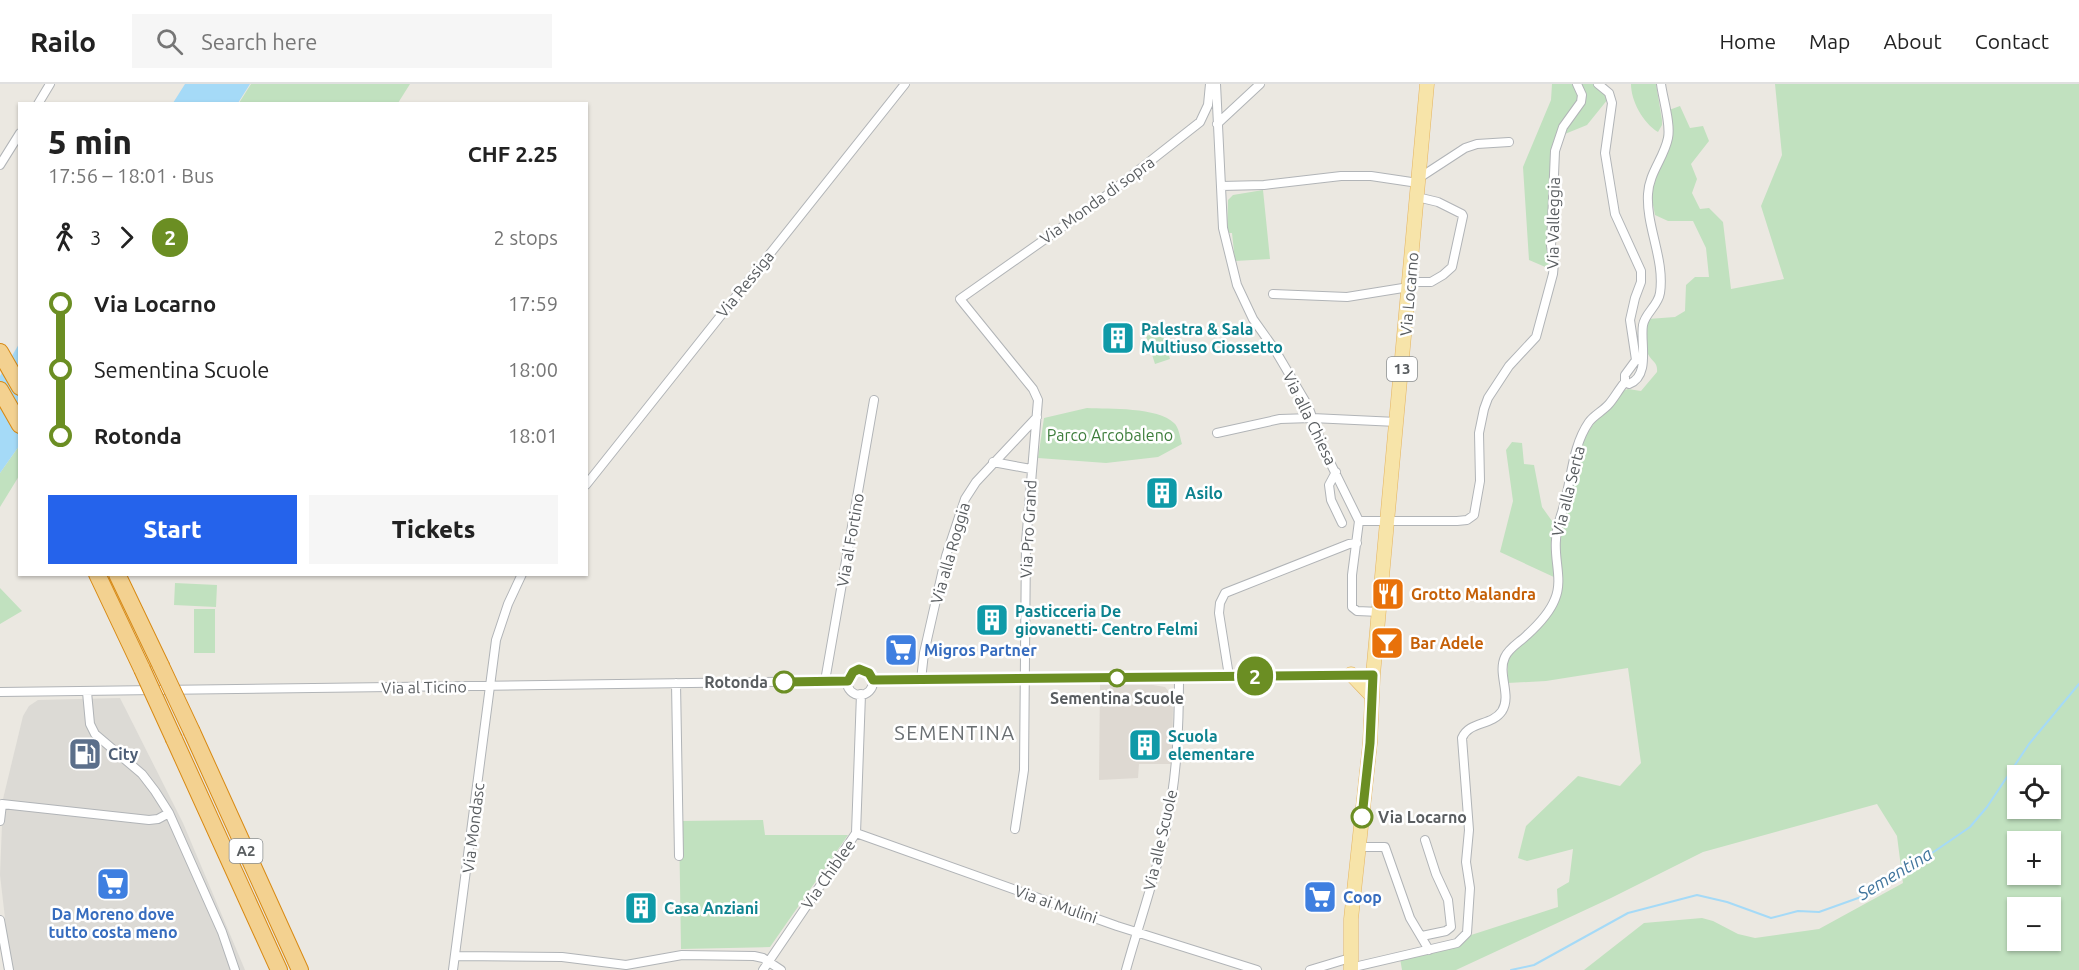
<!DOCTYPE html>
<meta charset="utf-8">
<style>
:root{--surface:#fff;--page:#f6f6f6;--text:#222;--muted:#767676;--line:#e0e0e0;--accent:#2563eb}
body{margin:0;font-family:Ubuntu,sans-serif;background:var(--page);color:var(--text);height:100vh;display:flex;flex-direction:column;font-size:22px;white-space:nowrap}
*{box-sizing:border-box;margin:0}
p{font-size:20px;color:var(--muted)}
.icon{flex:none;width:33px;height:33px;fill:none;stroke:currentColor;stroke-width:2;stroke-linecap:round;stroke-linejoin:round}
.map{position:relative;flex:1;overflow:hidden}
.details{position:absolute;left:18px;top:18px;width:570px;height:474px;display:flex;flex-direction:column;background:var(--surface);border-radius:0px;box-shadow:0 2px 4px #0004}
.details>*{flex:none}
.badge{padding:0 12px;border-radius:20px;font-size:21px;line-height:39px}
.controls{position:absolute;left:2007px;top:681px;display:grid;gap:12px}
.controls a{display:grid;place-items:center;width:54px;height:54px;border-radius:0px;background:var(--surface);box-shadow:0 2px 4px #0004;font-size:30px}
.map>.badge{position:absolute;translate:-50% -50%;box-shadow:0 0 0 3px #fff}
.legs{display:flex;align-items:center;gap:9px;height:66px;padding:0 30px;font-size:20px}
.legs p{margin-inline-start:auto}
.head{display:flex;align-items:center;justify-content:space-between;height:102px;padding:0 30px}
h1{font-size:33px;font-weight:800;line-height:45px}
.button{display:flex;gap:12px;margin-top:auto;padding:12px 30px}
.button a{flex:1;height:69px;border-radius:0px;background:var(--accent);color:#fff;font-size:24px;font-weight:800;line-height:69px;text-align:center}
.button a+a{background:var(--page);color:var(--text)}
ul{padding:0 30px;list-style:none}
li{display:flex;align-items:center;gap:21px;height:66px;font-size:22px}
li i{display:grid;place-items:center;width:9px;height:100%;margin:0 8px;background:currentColor}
li i::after{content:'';width:15px;height:15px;margin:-8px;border:4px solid;border-radius:50%;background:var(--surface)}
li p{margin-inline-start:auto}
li:first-child i{background:linear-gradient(#0000 50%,currentColor 0)}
li:last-child i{background:linear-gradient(currentColor 50%,#0000 0)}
header{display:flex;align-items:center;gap:36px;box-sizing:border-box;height:84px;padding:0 30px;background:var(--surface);border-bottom:2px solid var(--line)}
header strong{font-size:28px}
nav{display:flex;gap:33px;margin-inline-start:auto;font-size:21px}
.search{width:420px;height:54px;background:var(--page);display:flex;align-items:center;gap:15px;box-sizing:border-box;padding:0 21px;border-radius:0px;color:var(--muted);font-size:22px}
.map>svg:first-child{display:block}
</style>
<header>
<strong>Railo</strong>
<div class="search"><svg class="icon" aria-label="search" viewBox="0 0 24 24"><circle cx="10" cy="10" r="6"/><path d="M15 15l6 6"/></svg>Search here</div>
<nav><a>Home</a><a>Map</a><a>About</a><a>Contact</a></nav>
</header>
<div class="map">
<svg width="2079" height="886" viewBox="0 0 2079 886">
<rect width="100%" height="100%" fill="#ebe8e1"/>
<path fill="#dcdad5" d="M120,614L183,739L245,886H11L0,791L3,715L23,632L29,622L38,616Z"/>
<path fill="#ded9d2" d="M1100,600L1153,601L1165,603L1170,609L1173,622L1172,680H1139L1138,694L1099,696Z"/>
<path fill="#c1e1bf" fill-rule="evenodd" d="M251,0H410L398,19H239Z
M1552,0H1606L1610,8L1608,15L1587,41L1555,54L1550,185L1529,176L1523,83L1551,16Z
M1631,0H1656L1662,36V41L1658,48C1643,39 1631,17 1631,0Z
M1775,0H2079V886H1584L1644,839L1702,834L1713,837L1738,850L1755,854L1819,845L1903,799L1897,752L1877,720L1703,768L1611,814L1456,886H1402L1400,874L1558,823L1557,805L1569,798L1573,765L1527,777L1518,774L1526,742L1578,692L1620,702L1641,679L1628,584L1546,597L1507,599L1508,573L1558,515L1556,494L1500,468L1513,417L1506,366L1512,358L1522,359L1524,380L1534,381L1542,423L1552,437L1565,438C1572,419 1571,398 1576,378C1585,345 1600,331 1622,307L1628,305L1641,307L1657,288C1658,278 1652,278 1648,270C1644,262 1644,244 1648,235L1675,233L1685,227L1686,201L1695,193H1709L1706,164L1693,137H1668L1655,131L1651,111L1669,26L1680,22L1690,44L1703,42L1709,57L1691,80L1697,95L1692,109L1700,125L1709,124L1723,138L1731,205L1784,195L1761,122L1782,71ZM2018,692H2050V724H2018ZM2018,758H2050V790H2018ZM2018,824H2050V856H2018Z
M1263,106L1270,175L1235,177L1232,149H1227L1228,116L1233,111Z
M1162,247L1170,275L1155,280L1146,252Z
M1087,324C1109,325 1158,323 1174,339C1179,343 1180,354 1182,360L1158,373L1106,379L1038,374L1044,334Z
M19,362V392L0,423V389Z
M175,499L217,501L216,523L174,521Z
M0,504L22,527L0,540Z
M194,525H215V569H194Z
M763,736L765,751H848L770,863L681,865L679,737Z"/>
<path fill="#a5daf7" d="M185,0H250L238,19H173Z
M19,260V362L0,389V292Z"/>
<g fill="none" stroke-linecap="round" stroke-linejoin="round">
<path stroke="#a5daf7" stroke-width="2" d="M1511,886L1534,881L1628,829L1697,811L1727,818L1771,834L1798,827L1819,828L1861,813L1916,780L1970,743L1987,723L2029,660L2079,600"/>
<g stroke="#b1b4b7" stroke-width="10">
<path id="street" d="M1216,0L1223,144L1237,201L1253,235L1275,266L1308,322L1324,366L1359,437H1457L1467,436L1474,431L1480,397L1479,349L1484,325L1488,314L1509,282L1536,253L1553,190L1554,179L1551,162L1555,67L1563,43L1581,18L1582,11L1577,0
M1598,0L1609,9L1612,19L1605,69L1615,130L1641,187V198L1635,214L1630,236L1636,276L1625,291V298
M38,20L50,0
M1217,40L1260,0
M0,81L20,49
M1419,94L1465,64L1477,60L1509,58
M1221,102L1264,101L1341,92H1371L1418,99
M1409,198H1431L1443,191L1452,183L1463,132L1462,130L1438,118L1417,113
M1273,210L1347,213L1409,203
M1217,349L1280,335L1312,334L1397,338
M993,378L1031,385
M1336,388L1329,401L1331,416L1342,439
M586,401L905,0
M1359,437L1352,491V523L1357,527L1380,528
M847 598a13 13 0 1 1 26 0a13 13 0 1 1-26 0Z
M1229,592L1219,529L1220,519L1225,509L1349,460L1357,459
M873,596L1373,591
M921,596L924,569L946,472L965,415L976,398L1037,333
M825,597L874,316
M676,599L679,772
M0,608L848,597
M87,608L90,640L95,650L142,690L155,707L169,729L222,848L235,886
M0,737L2,720L149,736L158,735L169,729
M1015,745L1024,686L1026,458L1038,316L1033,305L960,215L1102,115L1200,38L1208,21L1210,0
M856,749L1117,842L1257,886
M1359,763H1385L1410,834L1429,866
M0,836L9,886
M1422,852L1446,847L1451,843L1448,816L1436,790L1425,756
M455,872L562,873L626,881L682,871L754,872L763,874L781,886
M1350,884L1457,859L1467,849L1470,804L1466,778L1469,746L1462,654C1469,637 1492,642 1502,627C1512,611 1497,590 1505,573C1509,564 1520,558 1527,551C1538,541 1550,528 1555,515C1563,496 1554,476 1556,456C1556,442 1562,431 1565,417C1572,391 1573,361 1589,338C1594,331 1603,327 1609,320C1615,313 1619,305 1625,298L1629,300C1651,292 1640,258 1643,241C1645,229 1658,222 1660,209C1665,175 1646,143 1648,110C1649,89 1664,74 1668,54C1671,40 1663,15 1661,0
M453,886L496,556L508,520L522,490
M763,886L856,749L861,610
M1126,886C1139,839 1156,792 1166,744C1177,694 1179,644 1179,593
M1310,886L1350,874"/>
</g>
<g stroke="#e4b461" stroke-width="15">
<path id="primary" d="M1351,590L1372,612
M1351,886V835L1370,659L1373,591L1427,0"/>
</g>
<g stroke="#d88a14" stroke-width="18">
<path id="highway" d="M0,268L20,303
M0,306L20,341
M97,490L142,585
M117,490L161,582
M192,648L300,886
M174,655L279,886"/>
</g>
<use href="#street" stroke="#fff" stroke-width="8"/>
<use href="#primary" stroke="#f7e4a9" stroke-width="14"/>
<use href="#highway" stroke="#f3d190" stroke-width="16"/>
<g stroke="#d88a14" stroke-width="18" stroke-linecap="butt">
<path id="highway-bridge" d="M161,582L192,648
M142,585L174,655"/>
</g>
<use href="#highway-bridge" stroke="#f3d190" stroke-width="16"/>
</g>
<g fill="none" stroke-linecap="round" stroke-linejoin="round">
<g stroke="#fff" stroke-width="14">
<path id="line-1" d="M784,598L848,597L853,588L859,585L869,589L873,596L1373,591L1370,659L1362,733"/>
</g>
<use href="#line-1" stroke="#6b8e23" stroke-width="9"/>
</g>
<defs>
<g id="building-square" transform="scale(1.725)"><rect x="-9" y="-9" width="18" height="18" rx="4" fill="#0f9aa8" stroke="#fff"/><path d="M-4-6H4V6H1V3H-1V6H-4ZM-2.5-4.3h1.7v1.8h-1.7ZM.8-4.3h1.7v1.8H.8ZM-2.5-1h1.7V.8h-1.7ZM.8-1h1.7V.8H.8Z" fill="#fff"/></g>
<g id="restaurant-square" transform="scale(1.725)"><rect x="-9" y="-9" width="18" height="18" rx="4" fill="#e8710a" stroke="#fff"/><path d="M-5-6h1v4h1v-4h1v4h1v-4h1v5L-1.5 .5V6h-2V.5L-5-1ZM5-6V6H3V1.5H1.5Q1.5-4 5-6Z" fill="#fff"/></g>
<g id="bar-square" transform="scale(1.725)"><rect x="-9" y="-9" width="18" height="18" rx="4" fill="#e8710a" stroke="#fff"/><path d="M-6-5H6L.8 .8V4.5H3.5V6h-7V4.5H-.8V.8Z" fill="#fff"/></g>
<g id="supermarket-square" transform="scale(1.725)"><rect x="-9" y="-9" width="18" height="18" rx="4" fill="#3f7fe0" stroke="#fff"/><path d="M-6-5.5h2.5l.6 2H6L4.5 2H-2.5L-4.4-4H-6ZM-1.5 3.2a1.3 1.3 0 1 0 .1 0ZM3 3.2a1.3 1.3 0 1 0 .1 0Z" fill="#fff"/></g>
<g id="fuel-square" transform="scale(1.725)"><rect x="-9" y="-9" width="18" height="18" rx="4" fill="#5c6f8a" stroke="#fff"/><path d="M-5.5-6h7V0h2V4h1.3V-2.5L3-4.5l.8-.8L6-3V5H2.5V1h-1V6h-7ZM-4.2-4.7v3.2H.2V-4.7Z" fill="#fff"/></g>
</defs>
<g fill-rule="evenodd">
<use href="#building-square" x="1118" y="254"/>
<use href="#building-square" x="1162" y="409"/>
<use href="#restaurant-square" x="1388" y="510"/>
<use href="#building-square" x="992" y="536"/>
<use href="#bar-square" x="1387" y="559"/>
<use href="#supermarket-square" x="901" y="566"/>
<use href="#building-square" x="1145" y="661"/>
<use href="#fuel-square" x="85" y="670"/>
<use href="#supermarket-square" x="113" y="800"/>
<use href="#supermarket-square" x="1320" y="813"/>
<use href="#building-square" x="641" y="824"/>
</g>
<g fill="#fff" stroke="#6b8e23" stroke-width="3">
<circle cx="1117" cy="594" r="8"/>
<circle cx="784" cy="598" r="10"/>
<circle cx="1362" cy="733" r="10"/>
</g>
<g text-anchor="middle" stroke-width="5" stroke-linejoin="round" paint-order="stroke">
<g fill="#fff" stroke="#8b8e90" stroke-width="1.5">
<rect x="1387" y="273" width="30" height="24" rx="4.5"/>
<rect x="229.5" y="755" width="33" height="24" rx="4.5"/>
</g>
<g font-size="15" font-weight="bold" fill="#595d60">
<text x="1402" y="290">13</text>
<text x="246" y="772">A2</text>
</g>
<g font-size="16" fill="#595d60" stroke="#fff">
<text transform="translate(1097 116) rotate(-36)" y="6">Via Monda di sopra</text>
<text transform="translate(1553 139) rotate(-89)" y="6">Via Valleggia</text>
<text transform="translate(745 200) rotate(-51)" y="6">Via Ressiga</text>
<text transform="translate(1409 210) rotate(-85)" y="6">Via Locarno</text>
<text transform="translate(1310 334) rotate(64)" y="6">Via alla Chiesa</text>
<text transform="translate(1568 407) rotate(-76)" y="6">Via alla Serta</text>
<text transform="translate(1028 445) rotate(-87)" y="6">Via Pro Grand</text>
<text transform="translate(850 456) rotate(-80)" y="6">Via al Fortino</text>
<text transform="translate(950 469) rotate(-74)" y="6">Via alla Roggia</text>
<text transform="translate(424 603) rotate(-1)" y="6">Via al Ticino</text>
<text transform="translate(473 744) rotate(-83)" y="6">Via Mondasc</text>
<text transform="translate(1160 756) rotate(-77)" y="6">Via alle Scuole</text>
<text transform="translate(828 790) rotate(-55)" y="6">Via Chiblee</text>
<text transform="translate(1056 820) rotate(19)" y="6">Via ai Mulini</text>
</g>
<g font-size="16" font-weight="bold" fill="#0d838f" stroke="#fff" text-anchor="start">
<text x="1141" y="251">Palestra &amp; Sala<tspan x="1141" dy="18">Multiuso Ciossetto</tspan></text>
<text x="1185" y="415">Asilo</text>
<text x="1015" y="533">Pasticceria De<tspan x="1015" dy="18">giovanetti- Centro Felmi</tspan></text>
<text x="1168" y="658">Scuola<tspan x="1168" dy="18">elementare</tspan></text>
<text x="664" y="830">Casa Anziani</text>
</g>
<g font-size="16" fill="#3d7d3b" stroke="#fff">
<text x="1110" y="357">Parco Arcobaleno</text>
</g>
<g font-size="16" font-weight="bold" fill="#c56008" stroke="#fff" text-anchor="start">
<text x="1411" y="516">Grotto Malandra</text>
<text x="1410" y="565">Bar Adele</text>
</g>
<g font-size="16" font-weight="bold" fill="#366cbe" stroke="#fff" text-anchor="start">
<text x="924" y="572">Migros Partner</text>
<text x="1343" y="819">Coop</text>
<text x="113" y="836" text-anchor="middle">Da Moreno dove<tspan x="113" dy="18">tutto costa meno</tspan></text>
</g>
<g font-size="16" font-weight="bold" fill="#595d60" stroke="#fff" text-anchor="end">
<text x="768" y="604">Rotonda</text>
<text x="1117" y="620" text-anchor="middle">Sementina Scuole</text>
<text x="1378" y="739" text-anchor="start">Via Locarno</text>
</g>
<g font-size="16" font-weight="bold" fill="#4e5e75" stroke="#fff" text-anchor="start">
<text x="108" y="676">City</text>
</g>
<g font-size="18" font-style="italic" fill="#42769e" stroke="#fff">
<text transform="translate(1895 790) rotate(-31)" y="6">Sementina</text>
</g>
<g font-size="20" letter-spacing="1.5" fill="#6a6f72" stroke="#fff">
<text x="955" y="656">SEMENTINA</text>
</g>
</g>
</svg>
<div class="controls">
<a><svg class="icon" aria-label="locate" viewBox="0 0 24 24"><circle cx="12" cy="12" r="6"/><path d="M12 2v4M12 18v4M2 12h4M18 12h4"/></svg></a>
<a>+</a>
<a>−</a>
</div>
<b class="badge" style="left:1255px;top:592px;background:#6b8e23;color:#fff">2</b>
<section class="details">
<div class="head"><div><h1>5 min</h1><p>17:56 – 18:01 · Bus</p></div><b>CHF 2.25</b></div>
<div class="legs"><svg class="icon" aria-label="walk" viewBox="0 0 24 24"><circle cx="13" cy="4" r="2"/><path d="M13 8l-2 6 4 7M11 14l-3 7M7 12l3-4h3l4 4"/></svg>3<svg class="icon" aria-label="forward" viewBox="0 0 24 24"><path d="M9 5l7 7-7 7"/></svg><b class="badge" style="background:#6b8e23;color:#fff">2</b><p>2 stops</p></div>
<ul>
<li><i style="color:#6b8e23"></i><b>Via Locarno</b><p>17:59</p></li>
<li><i style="color:#6b8e23"></i><span>Sementina Scuole</span><p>18:00</p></li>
<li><i style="color:#6b8e23"></i><b>Rotonda</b><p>18:01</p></li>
</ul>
<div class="button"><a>Start</a><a>Tickets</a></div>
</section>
</div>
